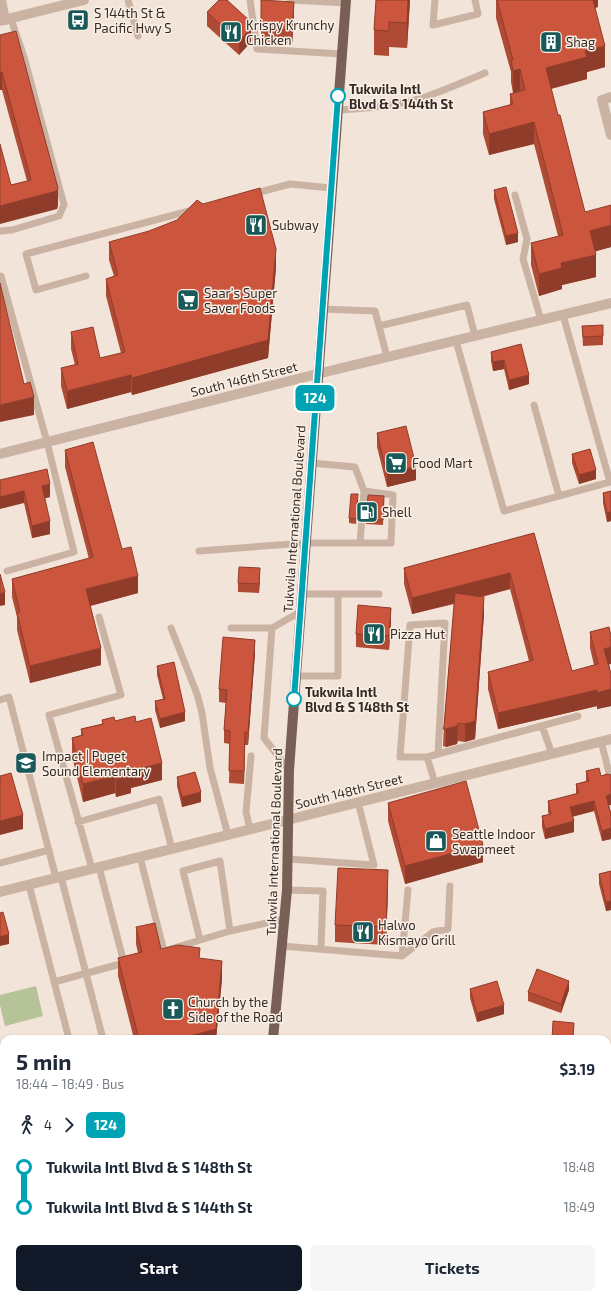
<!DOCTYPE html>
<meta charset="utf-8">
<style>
:root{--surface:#fff;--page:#f6f6f7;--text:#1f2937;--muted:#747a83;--accent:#111827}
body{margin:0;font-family:"Exo 2",sans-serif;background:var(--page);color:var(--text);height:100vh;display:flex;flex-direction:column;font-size:15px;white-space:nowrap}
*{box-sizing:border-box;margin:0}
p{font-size:13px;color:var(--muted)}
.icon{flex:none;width:22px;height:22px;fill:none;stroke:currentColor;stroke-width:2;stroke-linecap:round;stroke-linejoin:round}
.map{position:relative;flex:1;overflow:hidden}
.panel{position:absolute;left:0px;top:1035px;width:611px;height:264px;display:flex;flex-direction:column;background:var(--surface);border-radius:12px 12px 0 0;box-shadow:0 1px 3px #0004}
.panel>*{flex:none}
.badge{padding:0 8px;border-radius:6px;font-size:14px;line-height:26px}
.map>.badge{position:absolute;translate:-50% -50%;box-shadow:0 0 0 2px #fff}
.legs{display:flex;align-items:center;gap:6px;height:44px;padding:0 16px;font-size:13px}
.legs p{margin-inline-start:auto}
.summary{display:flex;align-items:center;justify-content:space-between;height:68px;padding:0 16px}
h1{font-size:22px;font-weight:700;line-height:30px}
.primary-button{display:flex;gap:8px;margin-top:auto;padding:8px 16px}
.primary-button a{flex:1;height:46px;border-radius:6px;background:var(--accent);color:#fff;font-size:16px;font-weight:700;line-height:46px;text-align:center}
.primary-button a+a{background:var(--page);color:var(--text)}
ul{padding:0 16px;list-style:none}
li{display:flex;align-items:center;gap:14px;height:40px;font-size:15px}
li i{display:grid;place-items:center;width:6px;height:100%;margin:0 5px;background:currentColor}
li i::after{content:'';width:10px;height:10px;margin:-5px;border:3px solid;border-radius:50%;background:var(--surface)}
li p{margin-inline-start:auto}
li:first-child i{background:linear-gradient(#0000 50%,currentColor 0)}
li:last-child i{background:linear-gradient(currentColor 50%,#0000 0)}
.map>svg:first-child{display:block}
</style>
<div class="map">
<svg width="611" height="1299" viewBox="0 0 611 1299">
<rect width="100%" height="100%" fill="#f2e4d8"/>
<path fill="#b6c298" d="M36,986L43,1016L5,1026L0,1005V995Z"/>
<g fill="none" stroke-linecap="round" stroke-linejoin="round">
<path stroke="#cbb3a4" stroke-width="7" d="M128,0L138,36
M250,0L257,49L342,54
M290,0L346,3
M435,0L433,25L478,14L475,0
M337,110C368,109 399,106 428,96C447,89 466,81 485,73
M253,194L290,184L331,188
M515,195L527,239L523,259L541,320
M0,231L12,230L59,216L64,205L24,57L11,19
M1,276L47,442L74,552L7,571
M86,276L36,290L26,254L193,210
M322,309L375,311L387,357
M379,326L467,305L475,336
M456,341L504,511L610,482L563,315
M534,405L559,496
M360,543L364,491
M199,551L305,543H391L393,495L364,491L355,467L311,463
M301,594H379
M171,628L197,694L202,713L210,768L228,835
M231,628H272
M295,676H338V594
M0,700L9,697L56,878
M542,726L552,754
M601,741L611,781
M438,754L578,716
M427,757L438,754L445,623L410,625L400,757H427L435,783
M289,770L264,738L272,628L300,612
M78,822L159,799L172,849
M250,829L246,812L251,756
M140,857L164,951L230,931L285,919
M288,859L374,865L358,802
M0,863L49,850
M92,869L49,715L121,695L99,617
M61,877L103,1039
M29,885L69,1039
M287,890L323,891L321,948
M200,940L183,871L220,861L230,931
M282,946L402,956L433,932L448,929L450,886
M402,956L408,890
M54,982L124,963L99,867
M607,1231L611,1246
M92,1295L94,1299
M359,1295L360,1299
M380,1295L382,1299
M472,1295L473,1299
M544,1295L545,1299
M291,1299L292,1295"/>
<path stroke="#cbb3a4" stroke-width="10" d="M1,0L5,20
M611,97L602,100L611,135
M0,454L317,374L611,303
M0,892L611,739
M607,1173L611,1172
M113,1299L128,1295"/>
<path stroke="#cbb3a4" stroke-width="10" d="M0,21L84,0"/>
<path stroke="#796056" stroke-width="10" d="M273,1039L287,890L289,770L346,0
M241,1299V1295
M261,1299V1295"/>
</g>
<path fill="#af4a34" d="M261,0L294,16L292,44L261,41Z
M376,0H410L407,48L389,47V56L374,55V30Z
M496,0H598V7L595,8L605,67L587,72V79L551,89L558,115L585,212L611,247L595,251L596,277L562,285V289L539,296L531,265V243L558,236L534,144L489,155L483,134V112L510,105V94L513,93L511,82V72L496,18Z
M207,12L251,42L239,55L207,26Z
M0,35L58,205L57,209L11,185L27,181L2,90H0Z
M494,190L518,242L506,245L494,199Z
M109,242L276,267L268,358L132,395L131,392L67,409L61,386V368L75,365L71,349V332L100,358L121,353L106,296V279L114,276L109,260Z
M582,326L603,336V345L583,346Z
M521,344L529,384L509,390L504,369L493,371L491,361V352Z
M377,433L416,480L387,487L377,447Z
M65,450L122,549L138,593L90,606L101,665L30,683L17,630V617L12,597V579L89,559L65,467Z
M572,454L596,479L579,484L572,463Z
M0,480L50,497L45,498L50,534L32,538L24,503Z
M611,491V521L607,522L603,503V493Z
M358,499L356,524L349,523V518Z
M384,501L383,525L366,524V519Z
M534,533L572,671L594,665L590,648V632L609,664L611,674V706L597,709V706L498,729L488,689V672L529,661L510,589L482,597L484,614L475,739L465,742L458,741L457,744L446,747L443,746L444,726L454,604L412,614L404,584V568Z
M260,578L259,593L238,592V583Z
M391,621L389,650L356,647V634Z
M255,653L248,745H245L244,784L229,783L230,744L224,743V730L226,703L219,702V689Z
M157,666L185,721L160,728L155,710V701L163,699L157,675Z
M102,720L136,722L162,780L131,788V793L116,797L115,793L83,802L72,756V738L81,735V729L102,724Z
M586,771L601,776L611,775V805H609L611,814V839L602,841L594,811L572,817L574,832L545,839L542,827V816L549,815L548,812V801L576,794V784L586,781Z
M177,777L201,802L182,807L177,786Z
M388,803L483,862L405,884L388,821Z
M611,871V910L606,911L599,884V874Z
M388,888L386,945L335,942V925Z
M136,927L161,949L200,958L222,979L216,1039H134L118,976V958L138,953L136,944Z
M470,989L504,1014L477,1022L470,998Z
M569,990L561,1013L528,1001V992Z
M611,1203V1228L607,1226V1204Z
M388,1295H441L442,1299H389Z
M492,1295H511L512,1299H493Z
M550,1295H571V1297L565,1299H551Z"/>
<path fill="#8f3c2b" d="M408,0H410L407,48V23Z
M590,0H598V7L590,9Z
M294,2V16L292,44V30Z
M251,28V42L239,55V42Z
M605,46V67L587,72V79L546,90V68L585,51Z
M520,69V91L513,93V71Z
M2,72V90H0V73Z
M534,122V144L489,155V134Z
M58,188V205L57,209L0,224V206Z
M611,225V247L590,253V231Z
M518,233V242L506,245V236Z
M276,249V267L268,358L132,395V378Z
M596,255V277L562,285V289L539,296V274L561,263Z
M504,360V369L493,371V362Z
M131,375V392L67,409V391Z
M529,375V384L509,390V380Z
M34,397V415L0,422V405Z
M416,466V480L387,487V474Z
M596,470V479L579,484V475Z
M50,484V497L42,499V486Z
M24,491V503L0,509V497Z
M611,512V521L607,522V513Z
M50,521V534L32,538V526Z
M260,568V578L259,593V584Z
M510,573V589L412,614V598Z
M138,576V593L86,607V589Z
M5,592V605L0,606V594Z
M484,597V614L475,739L465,742V724Z
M391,608V621L389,650V636Z
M255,640V653L248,745V733Z
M611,647V664L604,666V649Z
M101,648V665L30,683V666Z
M611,689V706L597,709V693Z
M597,690V706L498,729V713Z
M185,712V721L160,728V719Z
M458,723L457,744L446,747V729Z
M245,732V745L244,784V771Z
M162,763V780L131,788V793L116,797V779L130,771Z
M115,776V793L83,802V784Z
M201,792V802L182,807V797Z
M611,794V805L606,806V796Z
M594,801V811L570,817V807Z
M23,815V829L0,835V821Z
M574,821V832L545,839V829Z
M611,828V839L602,841V831Z
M483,845V862L405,884V866Z
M388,870V888L386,945V927Z
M611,901V910L606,911V902Z
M9,934V944L0,946V937Z
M222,961V979L216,1039H179Z
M569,981V990L561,1013V1004Z
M504,1005V1014L477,1022V1013Z
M611,1071V1080L607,1082V1072Z
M4,1114V1132L0,1133V1115Z
M4,1284V1295H36L19,1299H0V1285Z
M552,1295H571V1297L565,1299H552Z"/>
<path fill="#cc563d" stroke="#8f3c2b" d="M219,0H227L250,21L251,28L239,42L207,12Z
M261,0L294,2L292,30L261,28Z
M376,0H408L407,23L389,22V31L374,30Z
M497,0H593L605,46L585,51L587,57L546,68L558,115H560L585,212L611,205V225L590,231L596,255L561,263L562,268L539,274L531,243L563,235L534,122L489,134L483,112L513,104L510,94L525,90L520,69L513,71L511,60H513Z
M16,31L58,188L57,191L0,206V144L11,185L31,180L2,72L0,73V35Z
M506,187L518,233L506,236L494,190Z
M260,188L276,249L268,340L132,378L131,375L67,391L61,368L78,364L71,332L93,327L100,358L125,352L106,279L118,275L109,242L149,231L177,220L197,200L203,204Z
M0,283L24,384L30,382L34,397L0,405Z
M603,325V336L583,337L582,326Z
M521,344L529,375L509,380L504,360L493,362L491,352Z
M406,426L416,466L387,474L377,433Z
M93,442L122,549L131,547L138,576L86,589L101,648L30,666L17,613L20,612L12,579L93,557L65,450Z
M590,449L596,470L579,475L572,454Z
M47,469L50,484L42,486L50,521L32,526L24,491L0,497V480Z
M611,491V512L607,513L603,493Z
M351,494H358L356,519L349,518Z
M368,495L384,496L383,520L366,519Z
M534,533L572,671L598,664L590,632L609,627L611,636V647L604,649L611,674V689L597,693V690L498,713L488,672L533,660L510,573L412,598L404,568Z
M239,567L260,568L259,584L238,583Z
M0,574L5,592L0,594Z
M455,593L484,597L475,721L465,724L458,723L457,726L446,729H443L444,726Z
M358,605L391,608L389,636L356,634Z
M223,637L255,640L248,733L245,732L244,771H229L230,731L224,730L227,690L219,689Z
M174,662L185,712L160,719L155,701L165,699L157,666Z
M135,716L136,722L151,718L162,763L130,771L131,775L116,779L115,776L83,784L72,738L83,735L81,729L103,724L102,720L114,717L115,721Z
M599,768L601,776L607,774L611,775V794L606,796L611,814V828L602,831L594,801L570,807L574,821L545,829L542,816L551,814L548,801L579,793L576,784L589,781L586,771Z
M195,772L201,792L182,797L177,777Z
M11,773L23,815L0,821V776Z
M466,781L483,845L405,866L388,803Z
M338,868L388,870L386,927L335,925Z
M611,871V901L606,902L599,874Z
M3,912L9,934L0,937V913Z
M155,923L161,949L178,945L200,948L199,958L222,961L216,1029L179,1039H139L118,958L142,952L136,927Z
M537,969L569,981L561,1004L528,992Z
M497,981L504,1005L477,1013L470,989Z
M553,1021L574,1023L573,1039H552Z
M611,1057V1071L607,1072V1058Z
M4,1091V1115V1114L0,1115V1092Z
M4,1170V1284L0,1285V1171Z
M611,1203V1217L607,1215V1204Z
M391,1295H441L442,1299H392Z
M495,1295H511L512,1299H496Z
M611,1296V1299H596Z"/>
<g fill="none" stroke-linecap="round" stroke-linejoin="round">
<g stroke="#fff" stroke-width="9">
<path id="line-1" d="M294,699L338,96"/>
</g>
<use href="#line-1" stroke="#00a3b4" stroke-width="6"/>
</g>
<defs>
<g id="bus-square" transform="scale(1.15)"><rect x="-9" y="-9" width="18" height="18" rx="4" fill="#1a5959" stroke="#faefe5"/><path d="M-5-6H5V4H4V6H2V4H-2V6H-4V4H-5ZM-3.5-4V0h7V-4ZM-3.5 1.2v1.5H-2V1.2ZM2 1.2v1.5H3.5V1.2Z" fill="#fff"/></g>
<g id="restaurant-square" transform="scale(1.15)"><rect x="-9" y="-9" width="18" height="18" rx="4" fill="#1a5959" stroke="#faefe5"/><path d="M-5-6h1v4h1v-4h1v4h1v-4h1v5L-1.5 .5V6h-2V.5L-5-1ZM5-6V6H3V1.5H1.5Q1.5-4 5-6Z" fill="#fff"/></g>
<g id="building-square" transform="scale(1.15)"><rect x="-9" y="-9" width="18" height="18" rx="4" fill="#1a5959" stroke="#faefe5"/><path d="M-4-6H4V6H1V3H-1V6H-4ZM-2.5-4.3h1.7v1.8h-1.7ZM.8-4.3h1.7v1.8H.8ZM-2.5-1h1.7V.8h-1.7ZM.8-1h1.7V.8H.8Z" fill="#fff"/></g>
<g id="supermarket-square" transform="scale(1.15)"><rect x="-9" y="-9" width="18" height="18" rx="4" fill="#1a5959" stroke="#faefe5"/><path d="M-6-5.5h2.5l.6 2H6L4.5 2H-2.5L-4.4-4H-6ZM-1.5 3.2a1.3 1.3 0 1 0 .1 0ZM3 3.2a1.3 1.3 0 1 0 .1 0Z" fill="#fff"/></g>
<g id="fuel-square" transform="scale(1.15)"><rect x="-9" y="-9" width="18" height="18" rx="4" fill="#1a5959" stroke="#faefe5"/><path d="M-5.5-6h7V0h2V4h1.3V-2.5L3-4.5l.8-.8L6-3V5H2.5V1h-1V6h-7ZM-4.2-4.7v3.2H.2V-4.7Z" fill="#fff"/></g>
<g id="school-square" transform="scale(1.15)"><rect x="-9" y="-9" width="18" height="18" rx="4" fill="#1a5959" stroke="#faefe5"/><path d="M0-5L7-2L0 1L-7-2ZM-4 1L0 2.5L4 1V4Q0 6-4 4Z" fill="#fff"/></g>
<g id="shop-square" transform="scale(1.15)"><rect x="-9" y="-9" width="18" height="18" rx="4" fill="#1a5959" stroke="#faefe5"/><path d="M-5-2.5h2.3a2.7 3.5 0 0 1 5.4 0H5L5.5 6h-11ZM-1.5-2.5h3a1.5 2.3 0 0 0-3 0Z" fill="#fff"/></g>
<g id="church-square" transform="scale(1.15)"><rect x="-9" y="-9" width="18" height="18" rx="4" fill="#1a5959" stroke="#faefe5"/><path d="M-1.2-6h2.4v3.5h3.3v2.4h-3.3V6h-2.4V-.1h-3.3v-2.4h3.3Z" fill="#fff"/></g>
</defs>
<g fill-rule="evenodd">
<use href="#bus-square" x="78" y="20"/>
<use href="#restaurant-square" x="231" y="32"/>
<use href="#building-square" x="551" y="42"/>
<use href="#restaurant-square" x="256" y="225"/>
<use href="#supermarket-square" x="188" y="300"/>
<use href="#supermarket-square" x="396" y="463"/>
<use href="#fuel-square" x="367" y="512"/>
<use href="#restaurant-square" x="374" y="634"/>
<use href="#school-square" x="26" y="763"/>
<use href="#shop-square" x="436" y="841"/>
<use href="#restaurant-square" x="363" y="932"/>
<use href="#church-square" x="173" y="1009"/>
</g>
<g fill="#fff" stroke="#00a3b4" stroke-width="2">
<circle cx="338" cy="96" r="7"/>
<circle cx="294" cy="699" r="7"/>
</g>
<g text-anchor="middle" stroke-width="3" stroke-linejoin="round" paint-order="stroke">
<g font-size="13" fill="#362a26" stroke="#faefe5" text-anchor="start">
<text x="94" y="18">S 144th St &amp;<tspan x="94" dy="15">Pacific Hwy S</tspan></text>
<text x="246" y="30">Krispy Krunchy<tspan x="246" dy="15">Chicken</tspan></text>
<text x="566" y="47">Shag</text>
<text x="272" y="230">Subway</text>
<text x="204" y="298">Saar's Super<tspan x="204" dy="15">Saver Foods</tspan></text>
<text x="412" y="468">Food Mart</text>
<text x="382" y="517">Shell</text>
<text x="390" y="639">Pizza Hut</text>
<text x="42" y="761">Impact | Puget<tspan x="42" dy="15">Sound Elementary</tspan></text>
<text x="452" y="839">Seattle Indoor<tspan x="452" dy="15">Swapmeet</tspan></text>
<text x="378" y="930">Halwo<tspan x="378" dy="15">Kismayo Grill</tspan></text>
<text x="188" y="1007">Church by the<tspan x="188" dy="15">Side of the Road</tspan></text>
</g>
<g font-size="13" font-weight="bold" fill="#362a26" stroke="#faefe5" text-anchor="start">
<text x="349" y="94">Tukwila Intl<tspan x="349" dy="15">Blvd &amp; S 144th St</tspan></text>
<text x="305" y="697">Tukwila Intl<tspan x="305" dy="15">Blvd &amp; S 148th St</tspan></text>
</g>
<g font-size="13" fill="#362a26" stroke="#faefe5">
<text transform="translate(244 379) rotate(-14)" y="5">South 146th Street</text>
<text transform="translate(294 519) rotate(-86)" y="5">Tukwila International Boulevard</text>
<text transform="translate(349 791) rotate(-14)" y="5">South 148th Street</text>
<text transform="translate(274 842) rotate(-88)" y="5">Tukwila International Boulevard</text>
</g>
</g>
</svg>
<b class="badge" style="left:315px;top:398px;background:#00a3b4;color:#fff">124</b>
<section class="panel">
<div class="summary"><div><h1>5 min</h1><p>18:44 – 18:49 · Bus</p></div><b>$3.19</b></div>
<div class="legs"><svg class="icon" aria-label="walk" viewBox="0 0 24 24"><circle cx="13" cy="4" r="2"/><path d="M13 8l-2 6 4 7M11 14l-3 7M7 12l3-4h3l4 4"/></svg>4<svg class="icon" aria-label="forward" viewBox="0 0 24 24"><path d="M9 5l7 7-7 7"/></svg><b class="badge" style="background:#00a3b4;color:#fff">124</b></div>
<ul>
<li><i style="color:#00a3b4"></i><b>Tukwila Intl Blvd &amp; S 148th St</b><p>18:48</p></li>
<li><i style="color:#00a3b4"></i><b>Tukwila Intl Blvd &amp; S 144th St</b><p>18:49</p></li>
</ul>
<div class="primary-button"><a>Start</a><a>Tickets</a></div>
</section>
</div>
